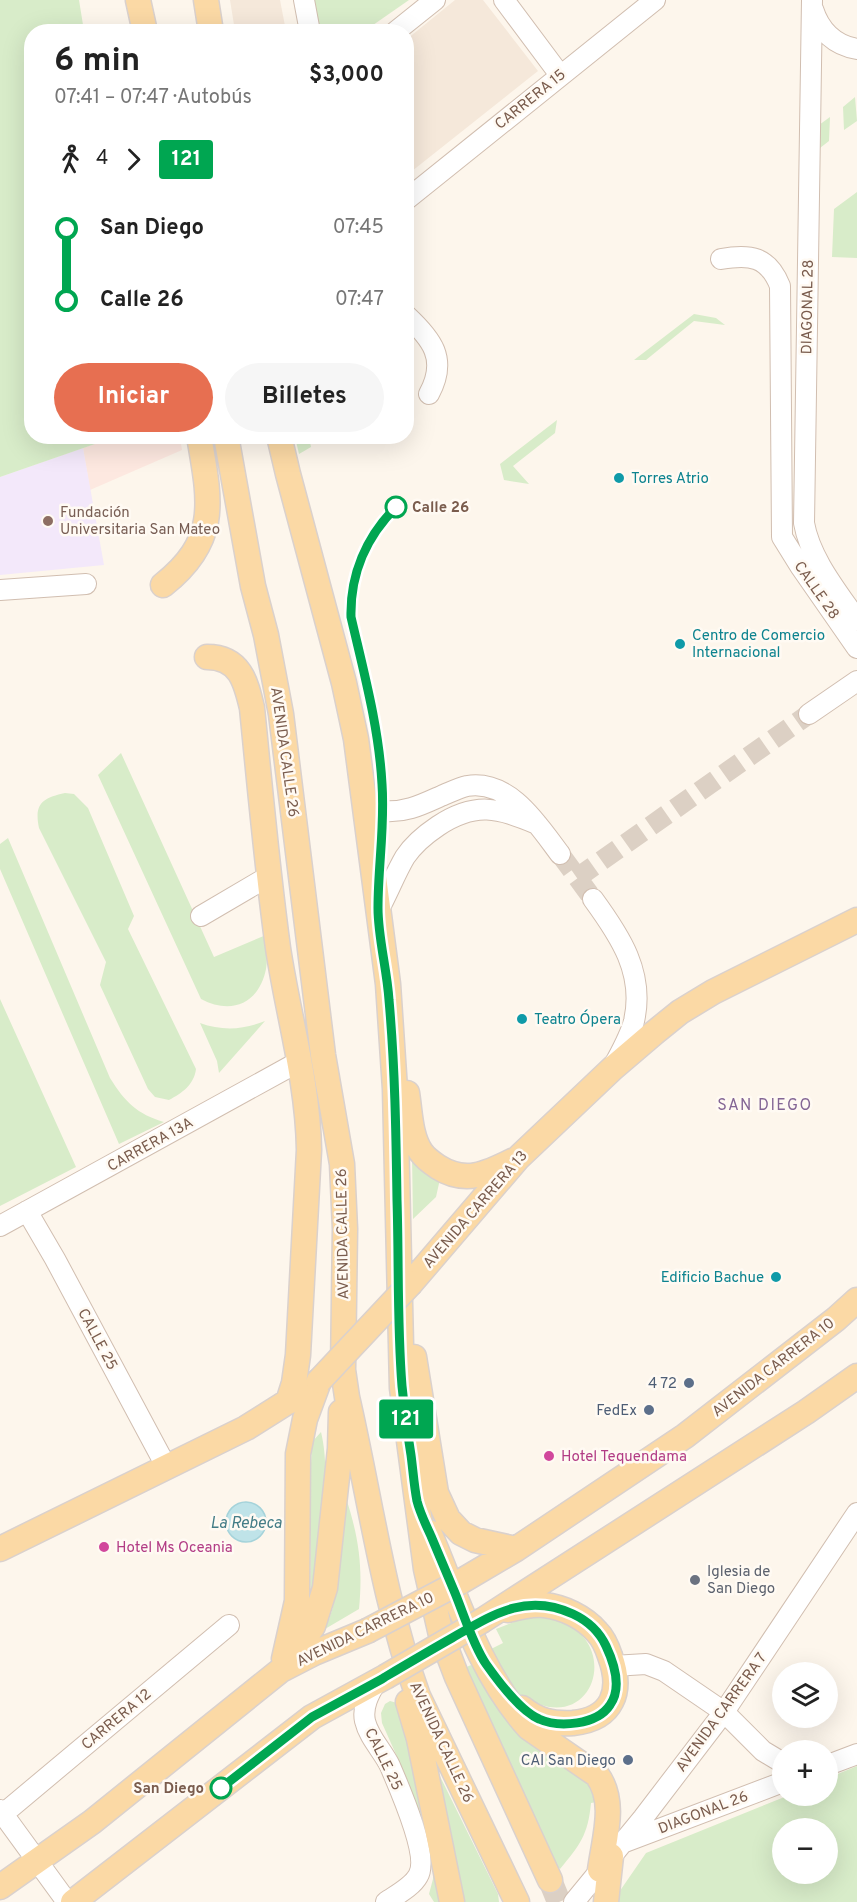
<!DOCTYPE html>
<html lang="es">
<meta charset="utf-8">
<style>
:root{--surface:#fff;--page:#f6f6f6;--text:#222;--muted:#767676;--accent:#e76f51}
body{margin:0;font-family:Overpass,sans-serif;background:var(--page);color:var(--text);height:100vh;display:flex;flex-direction:column;font-size:22px;white-space:nowrap}
*{box-sizing:border-box;margin:0}
p{font-size:20px;color:var(--muted)}
.icon{flex:none;width:33px;height:33px;fill:none;stroke:currentColor;stroke-width:2;stroke-linecap:round;stroke-linejoin:round}
.map{position:relative;flex:1;overflow:hidden}
.details{position:absolute;left:24px;top:24px;width:390px;height:420px;display:flex;flex-direction:column;background:var(--surface);border-radius:24px;box-shadow:0 6px 24px #0002}
.details>*{flex:none}
.badge{padding:0 12px;border-radius:4px;font-size:21px;line-height:39px}
.buttons{position:absolute;left:772px;top:1662px;display:grid;gap:12px}
.buttons a{display:grid;place-items:center;width:66px;height:66px;border-radius:50%;background:var(--surface);box-shadow:0 6px 24px #0002;font-size:30px}
.map>.badge{position:absolute;translate:-50% -50%;box-shadow:0 0 0 3px #fff}
.legs{display:flex;align-items:center;gap:9px;height:66px;padding:0 30px;font-size:20px}
.legs p{margin-inline-start:auto}
.summary{display:flex;align-items:center;justify-content:space-between;height:102px;padding:0 30px}
h1{font-size:33px;font-weight:700;line-height:45px}
.button{display:flex;gap:12px;margin-top:auto;padding:12px 30px}
.button a{flex:1;height:69px;border-radius:36px;background:var(--accent);color:#fff;font-size:24px;font-weight:700;line-height:69px;text-align:center}
.button a+a{background:var(--page);color:var(--text)}
ul{padding:0 30px;list-style:none}
li{display:flex;align-items:center;gap:21px;height:72px;font-size:22px}
li i{display:grid;place-items:center;width:9px;height:100%;margin:0 8px;background:currentColor}
li i::after{content:'';width:15px;height:15px;margin:-8px;border:4px solid;border-radius:50%;background:var(--surface)}
li p{margin-inline-start:auto}
li:first-child i{background:linear-gradient(#0000 50%,currentColor 0)}
li:last-child i{background:linear-gradient(currentColor 50%,#0000 0)}
.map>svg:first-child{display:block}
</style>
<div class="map">
<svg width="857" height="1902" viewBox="0 0 857 1902">
<rect width="100%" height="100%" fill="#fdf6ec"/>
<path fill="#f5e8da" d="M230,0H280L286,31H235Z
M455,0H483L538,71L407,175V39Z"/>
<path fill="#fde8e0" d="M180,437L182,450L90,490L83,448L115,437Z"/>
<path fill="#f3e8fa" d="M83,448L104,565L0,575V477Z"/>
<path fill="#d8ecc9" fill-rule="evenodd" d="M0,0H79L84,31L32,32V436L115,437L0,477Z
M310,0H409L363,32L315,31Z
M855,97L857,121L844,130L843,107Z
M830,117L829,141L820,148L819,125Z
M857,192V258L832,257L834,209Z
M694,314L716,318L725,325L694,321L646,360H634Z
M557,420L555,433L513,466L529,484L504,480L500,464Z
M295,437H309L311,447L299,454Z
M121,753L214,957L266,935C266,946 268,958 266,969C259,1004 231,1015 201,999L98,775Z
M65,793L74,794L88,808L134,916L128,929L196,1069C194,1085 182,1093 169,1100L155,1097L148,1089L100,985L106,962L39,828C34,804 42,798 65,793Z
M8,838L110,1078C125,1102 137,1114 164,1122L119,1144L0,869V844Z
M0,999L76,1167L0,1206Z
M265,1021L219,1073L217,1061L200,1023C222,1031 243,1030 265,1021Z
M412,1155L440,1179L436,1197L413,1219Z
M321,1432C332,1475 321,1563 310,1606L311,1543L310,1484L312,1442Z
M338,1496L346,1498C359,1538 363,1567 359,1609L325,1629C344,1588 339,1540 338,1496Z
M524,1618C534,1618 547,1617 556,1620C618,1638 599,1723 541,1705C536,1703 528,1702 524,1699C513,1690 494,1664 485,1652L503,1643L496,1629Z
M471,1665L496,1702L590,1784L597,1802L591,1803C588,1835 580,1845 560,1869L547,1855L460,1670Z
M390,1701L397,1703L406,1714L447,1902H434L429,1894L433,1879V1862L407,1779L382,1723L381,1713L385,1704Z
M428,1752L498,1894L499,1902H458Z
M857,1766V1902H615V1898L646,1853L787,1796H828V1778ZM783,1828H828V1874H783Z"/>
<path fill="#bfe3e8" stroke="#a5d3da" stroke-width="1.5" d="M226 1522a20 20 0 1 1 40 0a20 20 0 1 1-40 0Z"/>
<g fill="none" stroke-linecap="round" stroke-linejoin="round">
<path stroke="#dcd0c4" stroke-width="20" stroke-dasharray="20 10" stroke-linecap="butt" d="M560,854L593,899
M577,878L809,714"/>
<path stroke="#dcd0c4" stroke-width="24" stroke-dasharray="24 12" stroke-linecap="butt" d="M550,1880L559,1902"/>
<g stroke="#d1beb0" stroke-width="22">
<path id="minor" d="M304,0L310,32
M504,0L560,75
M812,0L804,523C810,558 837,591 857,620
M813,9C820,31 834,45 857,49
M395,32L435,0
M406,200L655,0
M721,259C750,254 768,256 780,286L782,537L800,566L857,648
M406,315C432,339 448,359 429,394
M0,590L86,584
M809,714L857,681
M383,811C405,813 421,805 441,796C449,793 458,788 467,786C510,779 538,825 560,854
M593,899C620,936 645,973 634,1021C630,1036 622,1050 615,1063
M378,911C388,893 395,874 405,857C413,845 426,834 438,826C476,801 498,808 537,824
M201,916L269,876
M27,1211L55,1259L167,1468
M0,1226L300,1061
M613,1666L646,1664L664,1671L724,1712L763,1751L783,1763
M376,1682C369,1694 362,1707 365,1721C369,1738 383,1751 390,1766C399,1787 430,1857 418,1876C412,1887 396,1895 386,1902
M828,1765L857,1754
M0,1810L67,1902
M3,1814L229,1625
M625,1842L783,1782
M574,1902L643,1818L724,1712L857,1513"/>
</g>
<g stroke="#dad1cd" stroke-width="27">
<path id="major" d="M138,0L145,32
M206,0L211,32
M226,436L253,586L266,635L281,714L323,1055L342,1164L345,1229L343,1370L347,1397C370,1497 383,1599 418,1696L517,1902
M279,436L288,474L344,683L356,739L388,984L395,1089L402,1388L426,1569L441,1635L457,1677L550,1880
M163,585C220,540 210,501 199,436
M207,657C240,657 246,682 252,708C260,788 267,868 278,948C288,1015 308,1081 309,1150L298,1355L294,1383L288,1402
M407,1093C410,1111 410,1136 421,1152C425,1158 432,1163 438,1167C465,1184 486,1174 512,1161
M411,1283L518,1158L613,1068L654,1033L680,1012L713,992L857,920
M414,1357L436,1493L448,1519L461,1533L475,1540L516,1549
M429,1532C457,1598 480,1674 529,1728L597,1775C617,1802 604,1839 600,1870
M0,1549L246,1428L300,1394
M460,1582L516,1549L685,1436L836,1319L857,1300
M508,1610C519,1607 532,1604 544,1605C563,1607 584,1617 597,1632C604,1639 607,1647 610,1656C623,1691 613,1719 573,1723C552,1724 538,1721 522,1708
M483,1620L806,1412L857,1376
M284,1659L297,1601L298,1454L305,1419L319,1381
M287,1663L313,1626L325,1588L340,1449L341,1412
M408,1702L419,1739L452,1902
M0,1887L92,1822L281,1670L314,1653L367,1631
M73,1902L312,1717L385,1677
M606,1902L611,1856"/>
</g>
<use href="#minor" stroke="#fff" stroke-width="20"/>
<use href="#major" stroke="#fbd9a5" stroke-width="24"/>
<g stroke="#dad1cd" stroke-width="27" stroke-linecap="butt">
<path id="major-bridge" d="M319,1381L411,1283
M367,1631L460,1582
M385,1677L483,1620"/>
</g>
<use href="#major-bridge" stroke="#fbd9a5" stroke-width="24"/>
</g>
<g fill="none" stroke-linecap="round" stroke-linejoin="round">
<g stroke="#fff" stroke-width="14">
<path id="line-1" d="M221,1788L312,1717L382,1679L385,1677C407,1664 429,1651 452,1638C492,1615 526,1592 573,1614C588,1621 599,1631 606,1646C614,1663 622,1688 610,1705C597,1725 559,1728 539,1719C520,1711 498,1681 486,1664C473,1645 464,1615 455,1593C447,1574 439,1555 431,1536C426,1525 420,1513 417,1501C414,1486 413,1470 411,1455C407,1432 404,1409 402,1386C397,1324 399,1262 397,1200C396,1133 395,1067 389,1000C387,969 378,938 378,908C378,866 385,826 382,784C379,728 364,673 351,617C350,575 366,537 396,507"/>
</g>
<use href="#line-1" stroke="#00a651" stroke-width="9"/>
</g>
<g fill="#0f9aa8" stroke="#fffaf3" stroke-width="2">
<circle cx="619" cy="478" r="6"/>
<circle cx="680" cy="644" r="6"/>
<circle cx="522" cy="1019" r="6"/>
<circle cx="776" cy="1277" r="6"/>
</g>
<g fill="#fff" stroke="#00a651" stroke-width="3">
<circle cx="396" cy="507" r="10"/>
<circle cx="221" cy="1788" r="10"/>
</g>
<circle fill="#8d6e63" stroke="#fffaf3" stroke-width="2" cx="48" cy="521" r="6"/>
<g fill="#5c6f8a" stroke="#fffaf3" stroke-width="2">
<circle cx="689" cy="1383" r="6"/>
<circle cx="649" cy="1410" r="6"/>
<circle cx="628" cy="1760" r="6"/>
</g>
<g fill="#d1479c" stroke="#fffaf3" stroke-width="2">
<circle cx="549" cy="1456" r="6"/>
<circle cx="104" cy="1547" r="6"/>
</g>
<circle fill="#6b7280" stroke="#fffaf3" stroke-width="2" cx="695" cy="1580" r="6"/>
<g text-anchor="middle" stroke-width="5" stroke-linejoin="round" paint-order="stroke">
<g font-size="15" fill="#7a5c4d" stroke="#fffaf3">
<text transform="translate(530 99) rotate(-39)" y="5">CARRERA 15</text>
<text transform="translate(807 307) rotate(-89)" y="5">DIAGONAL 28</text>
<text transform="translate(817 590) rotate(55)" y="5">CALLE 28</text>
<text transform="translate(285 752) rotate(82)" y="5">AVENIDA CALLE 26</text>
<text transform="translate(150 1144) rotate(-29)" y="5">CARRERA 13A</text>
<text transform="translate(475 1209) rotate(-49)" y="5">AVENIDA CARRERA 13</text>
<text transform="translate(342 1234) rotate(-91)" y="5">AVENIDA CALLE 26</text>
<text transform="translate(98 1339) rotate(62)" y="5">CALLE 25</text>
<text transform="translate(773 1367) rotate(-38)" y="5">AVENIDA CARRERA 10</text>
<text transform="translate(365 1629) rotate(-26)" y="5">AVENIDA CARRERA 10</text>
<text transform="translate(721 1712) rotate(-54)" y="5">AVENIDA CARRERA 7</text>
<text transform="translate(116 1719) rotate(-40)" y="5">CARRERA 12</text>
<text transform="translate(442 1742) rotate(65)" y="5">AVENIDA CALLE 26</text>
<text transform="translate(384 1759) rotate(64)" y="5">CALLE 25</text>
<text transform="translate(703 1812) rotate(-21)" y="5">DIAGONAL 26</text>
</g>
<g font-size="15" fill="#0d838f" stroke="#fffaf3" text-anchor="start">
<text x="631" y="483">Torres Atrio</text>
<text x="692" y="640">Centro de Comercio<tspan x="692" dy="17">Internacional</tspan></text>
<text x="534" y="1024">Teatro Ópera</text>
<text x="764" y="1282" text-anchor="end">Edificio Bachue</text>
</g>
<g font-size="15" font-weight="bold" fill="#7a5c4d" stroke="#fffaf3" text-anchor="start">
<text x="412" y="512">Calle 26</text>
<text x="204" y="1793" text-anchor="end">San Diego</text>
</g>
<g font-size="15" fill="#785e54" stroke="#fffaf3" text-anchor="start">
<text x="60" y="517">Fundación<tspan x="60" dy="17">Universitaria San Mateo</tspan></text>
</g>
<g font-size="15" fill="#4e5e75" stroke="#fffaf3" text-anchor="end">
<text x="677" y="1388">4 72</text>
<text x="637" y="1415">FedEx</text>
<text x="616" y="1765">CAI San Diego</text>
</g>
<g font-size="15" fill="#b23c85" stroke="#fffaf3" text-anchor="start">
<text x="561" y="1461">Hotel Tequendama</text>
<text x="116" y="1552">Hotel Ms Oceania</text>
</g>
<g font-size="15" fill="#5b616d" stroke="#fffaf3" text-anchor="start">
<text x="707" y="1576">Iglesia de<tspan x="707" dy="17">San Diego</tspan></text>
</g>
<g font-size="16" letter-spacing="1.5" fill="#846695" stroke="#fffaf3">
<text x="765" y="1110">SAN DIEGO</text>
</g>
<g font-size="16" font-style="italic" fill="#437c86" stroke="#fffaf3">
<text x="246" y="1528">La Rebeca</text>
</g>
</g>
</svg>
<div class="buttons">
<a><svg class="icon" aria-label="layers" viewBox="0 0 24 24"><path d="M12 4l9 5-9 5-9-5zM3 14l9 5 9-5"/></svg></a>
<a>+</a>
<a>−</a>
</div>
<b class="badge" style="left:406px;top:1419px;background:#00a651;color:#fff">121</b>
<section class="details">
<div class="summary"><div><h1>6 min</h1><p>07:41 – 07:47 · Autobús</p></div><b>$3,000</b></div>
<div class="legs"><svg class="icon" aria-label="walk" viewBox="0 0 24 24"><circle cx="13" cy="4" r="2"/><path d="M13 8l-2 6 4 7M11 14l-3 7M7 12l3-4h3l4 4"/></svg>4<svg class="icon" aria-label="forward" viewBox="0 0 24 24"><path d="M9 5l7 7-7 7"/></svg><b class="badge" style="background:#00a651;color:#fff">121</b></div>
<ul>
<li><i style="color:#00a651"></i><b>San Diego</b><p>07:45</p></li>
<li><i style="color:#00a651"></i><b>Calle 26</b><p>07:47</p></li>
</ul>
<div class="button"><a>Iniciar</a><a>Billetes</a></div>
</section>
</div>
